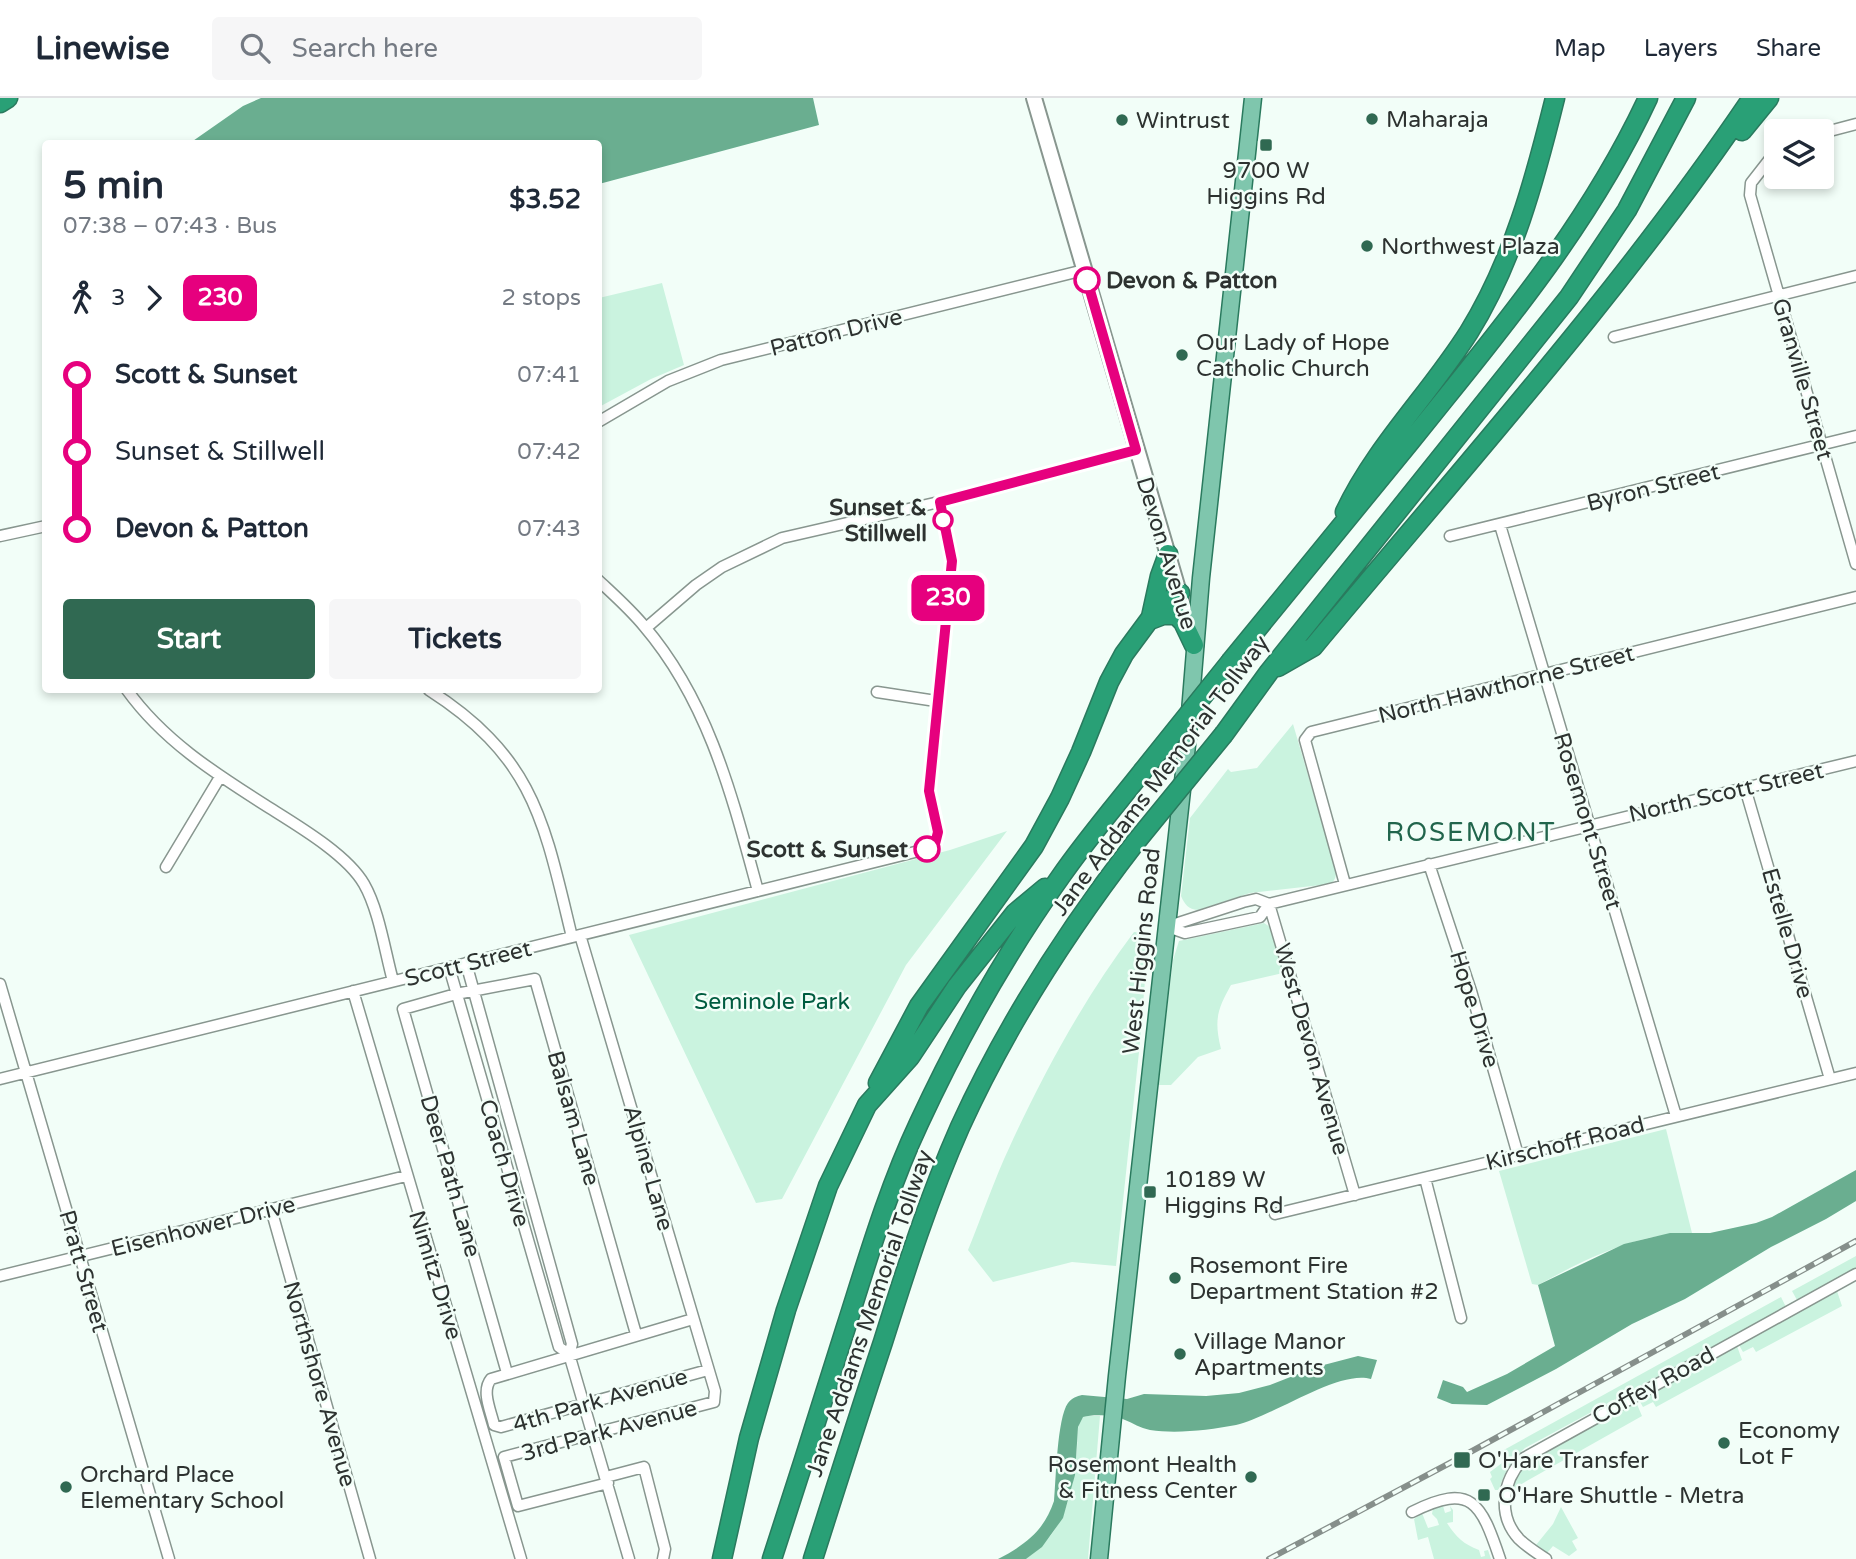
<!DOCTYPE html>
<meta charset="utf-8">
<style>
:root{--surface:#fff;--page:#f6f6f7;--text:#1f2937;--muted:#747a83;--line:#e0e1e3;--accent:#306952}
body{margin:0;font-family:"Varela Round",sans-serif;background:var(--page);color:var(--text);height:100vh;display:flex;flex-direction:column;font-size:26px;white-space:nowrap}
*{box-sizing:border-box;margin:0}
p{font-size:23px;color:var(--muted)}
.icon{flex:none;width:38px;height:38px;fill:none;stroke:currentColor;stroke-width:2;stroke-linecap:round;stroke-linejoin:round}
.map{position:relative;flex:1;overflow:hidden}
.side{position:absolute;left:42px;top:42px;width:560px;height:553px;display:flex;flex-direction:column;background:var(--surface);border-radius:7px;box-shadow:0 4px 10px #0003}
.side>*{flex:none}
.badge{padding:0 14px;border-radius:10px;font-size:24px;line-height:46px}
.fabs{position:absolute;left:1764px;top:21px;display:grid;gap:14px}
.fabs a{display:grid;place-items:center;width:70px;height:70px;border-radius:7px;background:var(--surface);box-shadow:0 4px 10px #0003;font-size:35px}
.map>.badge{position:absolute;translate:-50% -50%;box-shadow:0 0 0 4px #fff}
.legs{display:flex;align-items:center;gap:10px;height:77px;padding:0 21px;font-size:23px}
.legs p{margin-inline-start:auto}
.summary{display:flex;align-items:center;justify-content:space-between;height:119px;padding:0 21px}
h1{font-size:38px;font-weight:700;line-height:52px}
.button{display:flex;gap:14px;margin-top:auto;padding:14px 21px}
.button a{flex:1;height:80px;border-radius:7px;background:var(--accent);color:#fff;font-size:28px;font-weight:700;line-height:80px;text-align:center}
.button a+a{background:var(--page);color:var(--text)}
ul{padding:0 21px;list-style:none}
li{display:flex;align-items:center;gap:24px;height:77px;font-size:26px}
li i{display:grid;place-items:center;width:10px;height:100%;margin:0 9px;background:currentColor}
li i::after{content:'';width:18px;height:18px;margin:-9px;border:5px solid;border-radius:50%;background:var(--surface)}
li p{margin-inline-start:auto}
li:first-child i{background:linear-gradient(#0000 50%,currentColor 0)}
li:last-child i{background:linear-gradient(currentColor 50%,#0000 0)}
header{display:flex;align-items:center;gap:42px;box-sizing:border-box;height:98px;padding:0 35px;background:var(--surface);border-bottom:2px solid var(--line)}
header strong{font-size:33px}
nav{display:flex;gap:38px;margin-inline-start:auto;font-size:24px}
.search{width:490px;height:63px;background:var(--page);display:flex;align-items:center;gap:18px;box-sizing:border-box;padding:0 24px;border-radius:7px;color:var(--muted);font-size:26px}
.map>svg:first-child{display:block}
</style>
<header>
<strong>Linewise</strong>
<div class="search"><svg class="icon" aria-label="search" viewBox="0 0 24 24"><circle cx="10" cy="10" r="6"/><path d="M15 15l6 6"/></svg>Search here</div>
<nav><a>Map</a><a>Layers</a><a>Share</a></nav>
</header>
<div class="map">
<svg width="1856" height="1461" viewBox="0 0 1856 1461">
<rect width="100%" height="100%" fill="#f2fef8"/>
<path fill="#caf3df" d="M662,185L684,267L651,281L599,309V200Z
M1293,626L1332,759C1335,770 1340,779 1330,786L1250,795L1198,812C1188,811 1185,807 1181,798L1190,720L1228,671L1231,674L1257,670Z
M1007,733L906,867L782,1101L756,1105L629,837L950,752Z
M1264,825L1270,829L1283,875L1231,887C1217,912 1214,922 1221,951L1198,959L1171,987H1158L1173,862L1179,843Z
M1134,834L1149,835L1139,954L1116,1168L1072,1164L993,1184L968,1152C982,1118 994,1082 1010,1048C1044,974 1085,899 1134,834Z
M1666,1031L1692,1135C1636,1135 1586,1161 1538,1187L1532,1186L1499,1073Z
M1856,1158V1170L1797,1202L1792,1193Z
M1837,1193L1842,1208L1756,1254L1753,1249L1743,1254L1739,1247Z
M1781,1199L1786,1209L1525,1350C1511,1363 1504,1374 1499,1392H1495L1490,1381L1492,1379L1490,1374L1506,1362L1502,1353Z
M1737,1248L1742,1262L1656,1309L1653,1304L1643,1309L1639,1302Z
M1636,1304L1642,1318L1518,1388L1516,1392L1512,1390L1519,1373L1530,1362Z
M1086,1318H1100L1088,1461H1026C1065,1433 1073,1397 1077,1351C1078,1340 1076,1328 1082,1319Z
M1443,1408L1445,1415L1451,1413L1450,1408L1453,1412V1424L1447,1425C1456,1439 1463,1446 1479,1452L1481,1459L1485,1458L1484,1453L1488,1452L1491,1461H1434L1428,1439L1418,1442L1414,1421L1422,1415L1428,1430L1439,1427L1437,1421L1432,1416L1433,1410Z
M1561,1409L1578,1440L1572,1443L1577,1452L1569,1458L1553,1448L1547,1455L1536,1447L1553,1426Z"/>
<path fill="#6aae90" d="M261,0H813L819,27L599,86L598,46L190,45L243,8Z
M1856,1072V1103L1826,1121L1771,1149L1685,1201L1632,1226L1556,1271L1487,1307L1452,1306L1437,1300L1443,1282L1463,1289L1467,1294L1507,1276L1555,1248L1538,1187L1624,1146L1670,1135H1710L1756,1125L1772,1119Z
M1358,1258L1377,1262L1371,1281C1339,1271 1272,1319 1236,1327C1209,1332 1177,1336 1150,1332C1140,1330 1133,1325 1125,1322C1114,1317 1094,1316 1083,1319L1078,1329L1075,1377L1063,1420L1042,1449L1026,1461H998C1025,1447 1044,1433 1054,1403C1056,1382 1057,1320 1068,1305C1072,1300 1077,1298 1082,1297L1127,1301L1144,1296L1206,1298L1239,1295L1270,1287L1316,1269Z"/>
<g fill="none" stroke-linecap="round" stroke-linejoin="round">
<g stroke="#88968f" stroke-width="13">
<path id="minor" d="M1822,35L1856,26
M1776,53L1751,85L1750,97L1856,466
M1614,239L1856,178
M598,324L668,283L721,262L1084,172
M1500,427L1676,1018
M0,438L46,428
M1450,438L1856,338
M598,482C614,497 630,511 644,528C709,604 732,698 758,793
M646,530L696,487L722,469L782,440L939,404L1136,352
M127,592C163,642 213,674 265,707C295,726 347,756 364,786C379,812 385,854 393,883
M429,592C535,660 544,724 572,839
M877,594L936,603
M1745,690L1830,981
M1429,766L1471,893L1518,1057
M166,769L220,679
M1345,786L1305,642L1311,634L1856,499
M1269,806L1355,1097
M1166,829L1243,804L1256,801L1269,806L1856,663
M1168,829L1185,835L1260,819L1269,806
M580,837L715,1293L714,1304L504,1359L518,1408L608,1385
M466,865L572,1246L569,1256L629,1461
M449,869L559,1249L569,1256
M0,886L169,1461
M353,893L521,1461
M0,981L927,751L935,746L938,734L929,693L952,463L939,404
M1425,1080L1461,1220
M271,1111L370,1461
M1275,1116L1856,975
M0,1178L406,1078
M693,1221L491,1281C481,1293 491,1313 494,1327L501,1329L708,1272
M507,1275L403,911L456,896L535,881L636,1236
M606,1379L644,1369L665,1451L663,1461
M1412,1414C1472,1384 1481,1405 1500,1461
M1546,1461C1537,1455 1527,1449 1519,1441C1497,1417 1502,1383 1524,1360L1856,1176"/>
</g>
<g stroke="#88968f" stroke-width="18">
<path id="secondary" d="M1034,0L1190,532"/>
</g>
<g stroke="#2a7a5e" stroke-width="19">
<path id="primary" d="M1099,1461L1117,1278L1188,638L1201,480L1253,0"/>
</g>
<g stroke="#2a7a5e" stroke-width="21">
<path id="motorway" d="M0,5L8,0
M1742,33L1769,0
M1345,414C1376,348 1430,296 1469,234C1513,163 1535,81 1555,0
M1151,519L1160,478L1168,456
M1150,522L1163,517H1176L1183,524L1194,547
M1231,563C1302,476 1373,390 1443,303C1520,208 1596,112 1648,0
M1278,569L1313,549C1463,369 1621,194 1752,0
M1224,636L1269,574L1569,199L1627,112L1686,0
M878,985L919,908L1034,748L1060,700L1081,654L1109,584L1124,556L1158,510L1180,495
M722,1461L749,1340L786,1212L828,1088L867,1007L910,959L957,888L1015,815L1045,790
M772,1461C797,1384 822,1306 846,1229C868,1160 888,1091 919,1025C959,939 1006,855 1061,778C1086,742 1115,708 1142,674
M813,1461C836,1389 859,1316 883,1244C906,1171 929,1099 960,1029C1006,928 1067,833 1135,745"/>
</g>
<use href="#minor" stroke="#fff" stroke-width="10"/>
<use href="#secondary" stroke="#fff" stroke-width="14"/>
<use href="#primary" stroke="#7fc6ad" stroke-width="16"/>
<use href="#motorway" stroke="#29a076" stroke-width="18"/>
<g stroke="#868f8b" stroke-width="6">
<path id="rail" d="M1269,1461L1463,1358L1856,1143"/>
</g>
<use href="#rail" stroke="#f2fef8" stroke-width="3.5" stroke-dasharray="10" stroke-linecap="butt"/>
<g stroke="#2a7a5e" stroke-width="21" stroke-linecap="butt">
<path id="motorway-bridge" d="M1142,674L1231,563
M1135,745L1224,636"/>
</g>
<use href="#motorway-bridge" stroke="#29a076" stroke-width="18"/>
</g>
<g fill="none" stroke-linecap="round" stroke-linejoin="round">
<g stroke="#fff" stroke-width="16">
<path id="line-1" d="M927,751L935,746L938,734L929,693L952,463L940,404L1136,352L1087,182"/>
</g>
<use href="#line-1" stroke="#e6007e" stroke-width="10"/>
</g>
<g fill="#306952" stroke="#f2fef8" stroke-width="2.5">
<circle cx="1372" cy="21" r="7"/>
<circle cx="1122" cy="22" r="7"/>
<rect x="1259" y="40" width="14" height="14" rx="3.5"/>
<circle cx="1367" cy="148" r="7"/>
<circle cx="1182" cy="257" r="7"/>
<rect x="1143" y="1087" width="14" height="14" rx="3.5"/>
<circle cx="1175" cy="1180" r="7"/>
<circle cx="1180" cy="1256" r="7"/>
<circle cx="1724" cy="1345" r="7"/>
<rect x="1453" y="1353" width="18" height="18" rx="3.5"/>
<circle cx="1251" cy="1379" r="7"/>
<circle cx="66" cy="1389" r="7"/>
<rect x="1477" y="1390" width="14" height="14" rx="3.5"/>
</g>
<g fill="#fff" stroke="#e6007e" stroke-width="3.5">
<circle cx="1087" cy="182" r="12"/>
<circle cx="943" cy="422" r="9"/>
<circle cx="927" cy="751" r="12"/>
</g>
<g text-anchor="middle" stroke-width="5" stroke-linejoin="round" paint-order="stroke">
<g font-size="23" fill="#2d3230" stroke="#f2fef8" text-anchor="start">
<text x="1386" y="29">Maharaja</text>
<text x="1136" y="30">Wintrust</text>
<text x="1266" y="80" text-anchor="middle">9700 W<tspan x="1266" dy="26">Higgins Rd</tspan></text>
<text x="1381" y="156">Northwest Plaza</text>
<text x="1196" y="252">Our Lady of Hope<tspan x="1196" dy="26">Catholic Church</tspan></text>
<text x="1164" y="1089">10189 W<tspan x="1164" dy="26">Higgins Rd</tspan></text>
<text x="1189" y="1175">Rosemont Fire<tspan x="1189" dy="26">Department Station #2</tspan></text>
<text x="1194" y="1251">Village Manor<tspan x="1194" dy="26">Apartments</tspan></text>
<text x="1738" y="1340">Economy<tspan x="1738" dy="26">Lot F</tspan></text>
<text x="1478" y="1370">O'Hare Transfer</text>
<text x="1237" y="1374" text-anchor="end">Rosemont Health<tspan x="1237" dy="26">&amp; Fitness Center</tspan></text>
<text x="80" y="1384">Orchard Place<tspan x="80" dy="26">Elementary School</tspan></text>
<text x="1498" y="1405">O'Hare Shuttle - Metra</text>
</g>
<g font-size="23" font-weight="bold" fill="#2d3230" stroke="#f2fef8" text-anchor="end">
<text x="1106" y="190" text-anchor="start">Devon &amp; Patton</text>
<text x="927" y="417">Sunset &amp;<tspan x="927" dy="26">Stillwell</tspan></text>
<text x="908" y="759">Scott &amp; Sunset</text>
</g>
<g font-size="23" fill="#2d3230" stroke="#f2fef8">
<text transform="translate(836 234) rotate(-14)" y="8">Patton Drive</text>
<text transform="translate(1803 281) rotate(74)" y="8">Granville Street</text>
<text transform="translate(1653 389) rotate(-14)" y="8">Byron Street</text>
<text transform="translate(1167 455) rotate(73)" y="8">Devon Avenue</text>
<text transform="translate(1506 586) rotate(-14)" y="8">North Hawthorne Street</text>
<text transform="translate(1160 677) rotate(-53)" y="8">Jane Addams Memorial Tollway</text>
<text transform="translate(1726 694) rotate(-13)" y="8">North Scott Street</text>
<text transform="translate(1588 723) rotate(73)" y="8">Rosemont Street</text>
<text transform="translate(1788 835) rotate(74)" y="8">Estelle Drive</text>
<text transform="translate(1141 853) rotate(-84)" y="8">West Higgins Road</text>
<text transform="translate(468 865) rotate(-14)" y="8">Scott Street</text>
<text transform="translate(1475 911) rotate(73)" y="8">Hope Drive</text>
<text transform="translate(1312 951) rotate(74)" y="8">West Devon Avenue</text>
<text transform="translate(574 1020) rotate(74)" y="8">Balsam Lane</text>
<text transform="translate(1565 1045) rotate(-14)" y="8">Kirschoff Road</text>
<text transform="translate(505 1065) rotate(74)" y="8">Coach Drive</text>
<text transform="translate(649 1070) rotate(74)" y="8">Alpine Lane</text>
<text transform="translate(451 1078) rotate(74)" y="8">Deer Path Lane</text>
<text transform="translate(203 1128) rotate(-14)" y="8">Eisenhower Drive</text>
<text transform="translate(84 1173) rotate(74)" y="8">Pratt Street</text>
<text transform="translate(436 1177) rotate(73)" y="8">Nimitz Drive</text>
<text transform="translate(869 1215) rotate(-71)" y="8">Jane Addams Memorial Tollway</text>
<text transform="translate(320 1286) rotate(74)" y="8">Northshore Avenue</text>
<text transform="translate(1653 1287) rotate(-29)" y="8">Coffey Road</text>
<text transform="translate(600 1302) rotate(-16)" y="8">4th Park Avenue</text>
<text transform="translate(609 1332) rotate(-15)" y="8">3rd Park Avenue</text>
</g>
<g font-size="23" fill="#005c40" stroke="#f2fef8">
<text x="772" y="911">Seminole Park</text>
</g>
<g font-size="26" letter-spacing="2" fill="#21654c" stroke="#f2fef8">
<text x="1471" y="743">ROSEMONT</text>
</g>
</g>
</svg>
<div class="fabs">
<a><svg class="icon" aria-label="layers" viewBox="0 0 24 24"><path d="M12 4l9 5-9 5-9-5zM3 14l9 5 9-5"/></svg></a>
</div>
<b class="badge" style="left:948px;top:500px;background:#e6007e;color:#fff">230</b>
<section class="side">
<div class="summary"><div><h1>5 min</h1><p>07:38 – 07:43 · Bus</p></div><b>$3.52</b></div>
<div class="legs"><svg class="icon" aria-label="walk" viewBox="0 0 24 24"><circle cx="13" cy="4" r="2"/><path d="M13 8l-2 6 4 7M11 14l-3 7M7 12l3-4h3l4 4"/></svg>3<svg class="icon" aria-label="forward" viewBox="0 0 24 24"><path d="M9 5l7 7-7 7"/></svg><b class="badge" style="background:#e6007e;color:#fff">230</b><p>2 stops</p></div>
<ul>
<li><i style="color:#e6007e"></i><b>Scott &amp; Sunset</b><p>07:41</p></li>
<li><i style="color:#e6007e"></i><span>Sunset &amp; Stillwell</span><p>07:42</p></li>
<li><i style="color:#e6007e"></i><b>Devon &amp; Patton</b><p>07:43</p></li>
</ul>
<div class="button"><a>Start</a><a>Tickets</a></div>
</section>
</div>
